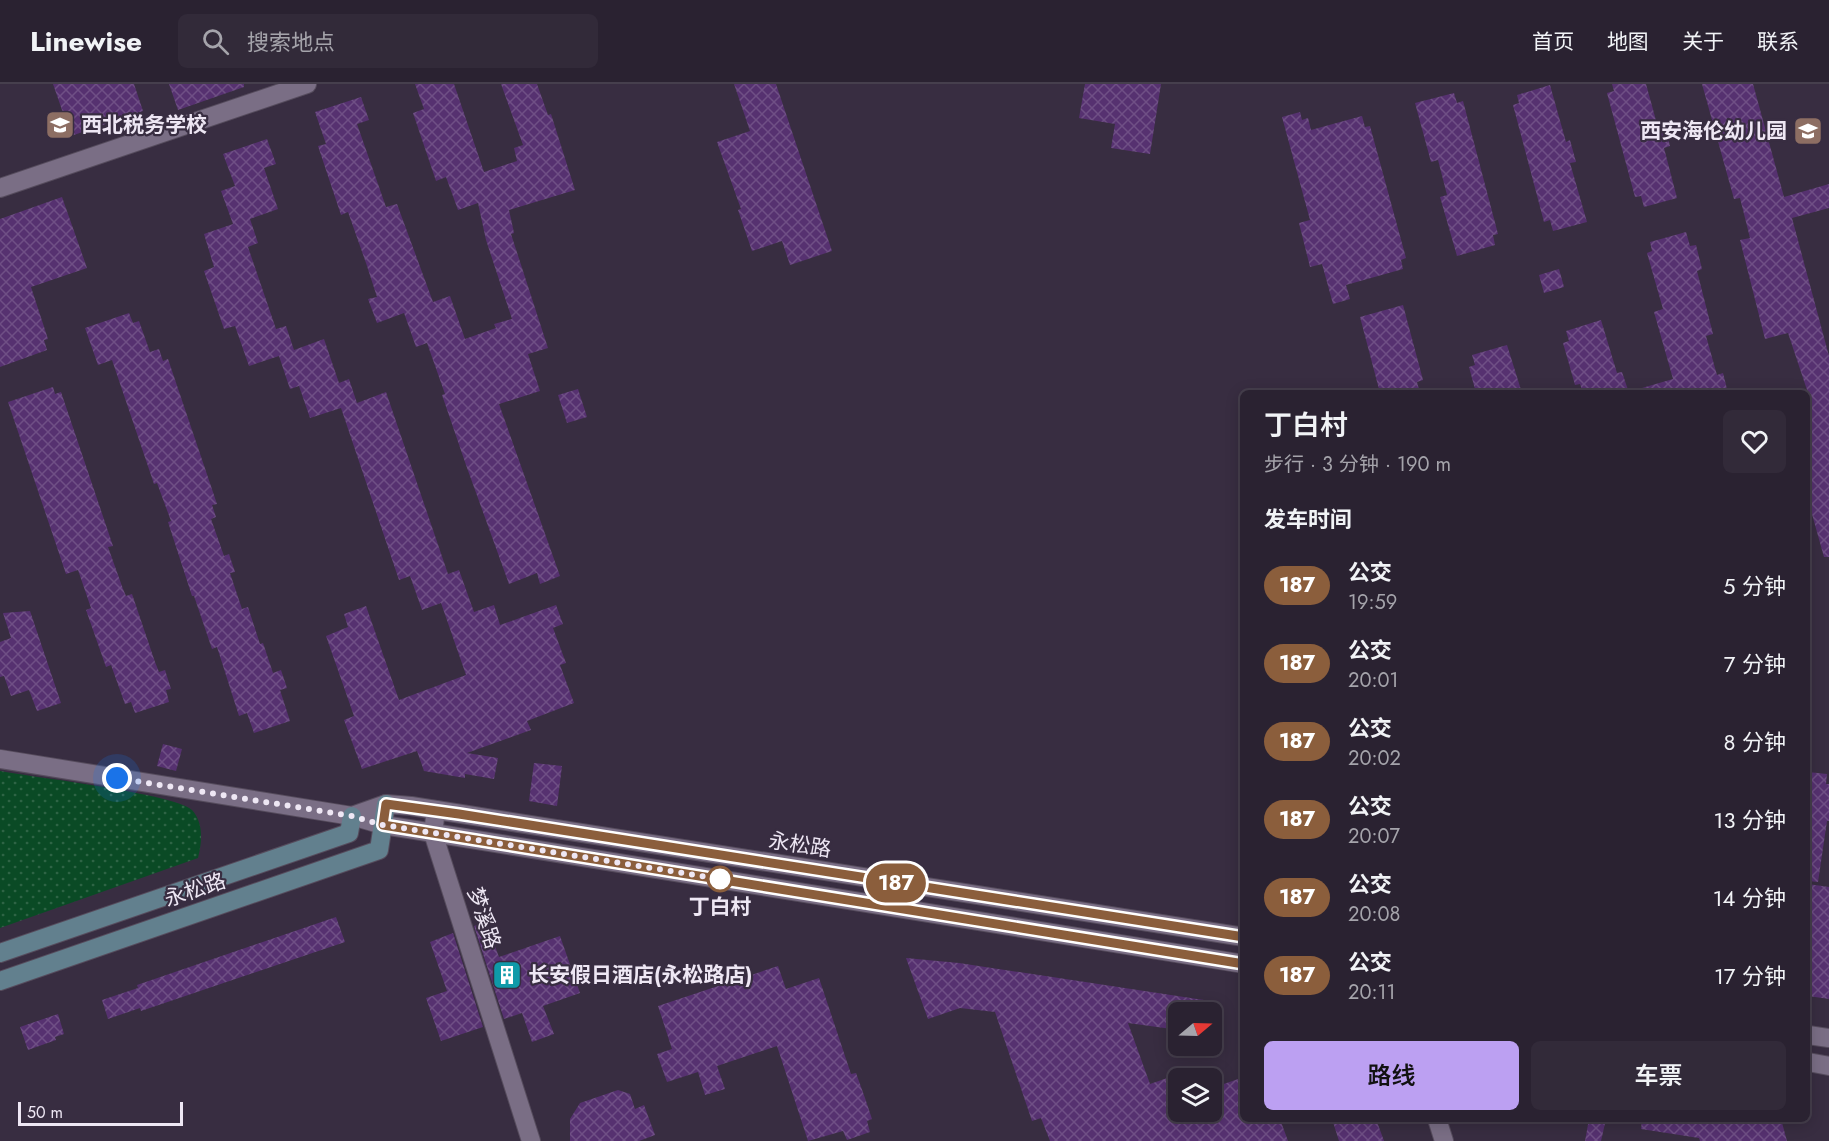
<!DOCTYPE html>
<html lang="zh">
<meta charset="utf-8">
<style>
:root{--surface:#2a2231;--page:#322a39;--text:#f1f3f6;--muted:#a5a4ab;--line:#463f4d;--accent:#bca0f2}
body{margin:0;font-family:Jost,"Noto Sans SC",sans-serif;background:var(--page);color:var(--text);height:100vh;display:flex;flex-direction:column;font-size:22px;white-space:nowrap}
*{box-sizing:border-box;margin:0}
p{font-size:20px;color:var(--muted)}
.icon{flex:none;width:33px;height:33px;fill:none;stroke:currentColor;stroke-width:2;stroke-linecap:round;stroke-linejoin:round}
.map{position:relative;flex:1;overflow:hidden}
.details{position:absolute;left:1240px;top:306px;width:570px;height:732px;display:flex;flex-direction:column;background:var(--surface);border-radius:9px;box-shadow:0 3px 15px #0003,0 0 0 2px var(--line)}
.details>*{flex:none}
.badge{padding:0 12px;border-radius:20px;font-size:21px;line-height:39px}
.needle{width:39px;rotate:71deg}
.controls{position:absolute;left:1168px;top:918px;display:grid;gap:12px}
.controls a{display:grid;place-items:center;width:54px;height:54px;border-radius:9px;background:var(--surface);box-shadow:0 3px 15px #0003,0 0 0 2px var(--line);font-size:30px}
.scale{position:absolute;left:18px;bottom:15px;width:165px;box-sizing:border-box;padding-left:6px;border:3px solid #eee7f4;border-top:0;font-size:16px;line-height:21px;white-space:nowrap;color:#eee7f4;-webkit-text-stroke:4px #382d41;paint-order:stroke}
.you{position:absolute;width:30px;height:30px;margin:-15px;border:4px solid #fff;border-radius:50%;background:#1a73e8;box-shadow:0 0 0 9px #1a73e833}
.map>.badge{position:absolute;translate:-50% -50%;box-shadow:0 0 0 3px #fff}
h2{padding:0 24px;font-size:22px;line-height:54px}
.round{display:grid;place-items:center;flex:none;width:63px;height:63px;border-radius:9px;background:var(--page)}
.head{display:flex;align-items:center;justify-content:space-between;height:102px;padding:0 24px}
h1{font-size:28px;font-weight:600;line-height:45px}
.action{display:flex;gap:12px;margin-top:auto;padding:12px 24px}
.action a{flex:1;height:69px;border-radius:9px;background:var(--accent);color:#111;font-size:24px;font-weight:600;line-height:69px;text-align:center}
.action a+a{background:var(--page);color:var(--text)}
ul{padding:0;list-style:none}
li{display:flex;align-items:center;gap:18px;height:78px;padding:0 24px}
li div{flex:1}
li b{display:block;font-size:22px}
li em{font-style:normal}
li .badge{min-width:66px;font-weight:700;text-align:center}
header{display:flex;align-items:center;gap:36px;box-sizing:border-box;height:84px;padding:0 30px;background:var(--surface);border-bottom:2px solid var(--line)}
header strong{font-size:28px}
nav{display:flex;gap:33px;margin-inline-start:auto;font-size:21px}
.search{width:420px;height:54px;background:var(--page);display:flex;align-items:center;gap:15px;box-sizing:border-box;padding:0 21px;border-radius:9px;color:var(--muted);font-size:22px}
.map>svg:first-child{display:block}
</style>
<header>
<strong>Linewise</strong>
<div class="search"><svg class="icon" aria-label="search" viewBox="0 0 24 24"><circle cx="10" cy="10" r="6"/><path d="M15 15l6 6"/></svg>搜索地点</div>
<nav><a>首页</a><a>地图</a><a>关于</a><a>联系</a></nav>
</header>
<div class="map">
<svg width="1829" height="1057" viewBox="0 0 1829 1057">
<defs>
<pattern id="park-dots" width="8" height="8" patternUnits="userSpaceOnUse" patternTransform="scale(1.5)"><rect width="8" height="8" fill="#0a4a25"/><path d="M2 2h.1M6 6h.1" fill="none" stroke="#2e6445" stroke-width="1.8" stroke-linecap="round"/></pattern>
<pattern id="building-cross-hatch" width="8" height="8" patternUnits="userSpaceOnUse" patternTransform="scale(1.5)"><rect width="8" height="8" fill="#563170"/><path d="M0 0l8 8M0 8l8-8" fill="none" stroke="#6f4f85"/></pattern>
</defs>
<rect width="100%" height="100%" fill="#382d41"/>
<path fill="url(#park-dots)" d="M0,687C32,693 176,710 192,726C204,739 202,759 198,774L0,844Z"/>
<path fill="url(#building-cross-hatch)" d="M53,0H134L143,27L71,52Z
M169,0H244V3L178,26Z
M415,0H454L484,88L517,77L514,64L523,61L501,0H537L548,31L551,30L575,106L509,126L514,149L511,150L548,264L528,270L540,307L499,320L560,492L540,500L537,489L509,500L466,381L442,311L445,310L427,259L416,263L404,229L377,239L368,215L377,213L366,179L348,128L341,131L318,62L326,60L315,28L361,13L369,36L357,40L386,123L397,120L433,218L450,212L465,255L496,244L494,240L512,235L486,156L478,119L458,126L446,93L436,97L413,29L424,25Z
M734,0H776L832,167L790,181L782,157L752,167L738,126L741,125L717,58L750,47Z
M1085,0H1161L1150,70L1111,64L1115,40L1079,34Z
M1612,0H1646L1657,40L1664,38L1670,62L1664,64L1677,114L1644,123L1641,112L1635,113L1607,9L1614,7Z
M1702,0H1753L1784,113L1829,100V124L1792,134L1829,272V473H1824L1808,416V309L1788,249L1765,255L1740,156L1750,154L1740,114L1734,115Z
M1550,1L1566,58L1570,56L1576,78L1570,79L1587,138L1553,147L1550,136L1544,138L1513,21L1519,19L1517,11Z
M1454,9L1457,19L1463,17L1498,150L1493,151L1495,161L1457,172L1440,113L1447,111L1438,76L1431,78L1415,19Z
M1300,28L1302,36L1308,34L1311,46L1362,32L1365,43L1370,42L1406,174L1401,176L1403,185L1346,201L1350,215L1333,220L1322,180L1310,183L1299,139L1310,136L1282,33Z
M267,55L276,80L264,84L278,125L250,135L258,159L248,163L276,245L286,242L294,266L324,255L339,299L349,295L357,319L386,308L448,490L459,486L474,528L494,521L500,541L556,521L563,540L553,544L566,579L560,581L574,619L527,637L531,646L467,669L498,674L494,695L465,690V694L424,687L417,667L362,685L344,636L354,632L326,552L348,543L344,530L366,522L399,616L466,591L441,519L422,526L410,492L399,496L341,324L310,334L299,302L290,305L279,272L249,282L235,242L224,245L204,187L214,183L204,150L233,140L221,107L235,102L223,70Z
M62,113L87,184L31,203L48,255L44,256L47,266L0,283V135Z
M1686,148L1690,162L1696,161L1702,185L1697,187L1713,250L1706,252L1717,291L1723,289L1728,309H1643L1642,304L1673,295L1654,228L1663,225L1647,169L1652,167L1650,158Z
M1559,185L1564,203L1544,209L1539,191Z
M1403,221L1423,296L1417,298L1420,309H1380L1360,233Z
M129,229L133,239L139,237L150,268L159,265L163,277L168,275L217,420L212,421L216,433L211,435L224,472L229,470L235,488L230,489L242,525L248,523L260,560L263,559L273,589L281,586L287,604L280,606L290,637L254,649L247,629L239,632L217,563L212,565L194,512H192L168,438L171,437L157,399L154,400L112,276L98,281L85,244Z
M1601,236L1617,289L1622,288L1629,309H1583L1580,300L1575,301L1563,259L1569,257L1566,247Z
M1507,261L1522,309H1476L1469,283L1475,281L1472,271Z
M53,303L55,310L61,308L113,462L108,463L123,505L126,512L132,510L155,578L159,588L165,586L171,605L166,606L169,618L135,629L131,618L125,620L111,581L106,583L86,526L91,524L78,486L66,490L8,318Z
M578,305L587,333L567,339L558,311Z
M30,527L61,619L37,627L29,606L11,612L4,592L0,593V558L11,554L3,529Z
M163,660L182,665L176,687L157,682Z
M534,679L562,682L557,722L529,717Z
M1808,688L1827,690L1826,700H1829V737H1827L1818,798L1808,797Z
M1808,800L1829,803V915L1808,912Z
M336,833L345,858L141,927L140,924L108,935L102,916L138,904L137,901Z
M486,838L499,873L560,852L580,909L543,922L554,950L532,958L522,929L504,935L474,842Z
M453,849L483,943L441,957L426,914L447,907L430,858Z
M906,874L959,879L1217,918L1216,928H1179V946L1128,939L1150,1000L1179,990V1028H1212V1004L1244,993V1035H1280L1288,1057H1050L1041,1034L1032,1037L995,928L960,924L928,935Z
M778,882L786,905L819,894L851,990L856,989L865,1014L872,1035L867,1037L870,1048L847,1056L843,1047L808,1057L777,962L717,982L725,1005L705,1011L698,988L667,998L657,970L672,965L658,922Z
M58,930L64,950L55,953L56,956L28,966L20,943Z
M618,1006L630,1010L635,1025L644,1021L655,1051L639,1057H570V1035L580,1019Z
M1332,1035H1376L1384,1057H1339Z
M1589,1035H1606L1601,1057H1585Z
M1642,1035H1781L1787,1057H1700L1699,1054L1641,1045Z"/>
<g fill="none" stroke-linecap="round" stroke-linejoin="round">
<g stroke="#564c5d" stroke-width="20">
<path id="minor" d="M0,104L307,0
M436,726L433,749L531,1057"/>
</g>
<g stroke="#564c5d" stroke-width="20">
<path id="tertiary" d="M0,675L352,732L383,741L409,745L1244,880
M352,732L386,720L411,722L1244,853
M1808,951L1829,954
M1808,978L1829,982
M1437,1035L1444,1057"/>
</g>
<g stroke="#564c5d" stroke-width="20">
<path id="secondary" d="M0,869L349,749L352,732
M0,897L379,766L386,720"/>
</g>
<use href="#minor" stroke="#7a6e85" stroke-width="18"/>
<use href="#tertiary" stroke="#7a6e85" stroke-width="18"/>
<use href="#secondary" stroke="#62808e" stroke-width="18"/>
</g>
<g fill="none" stroke-linecap="round" stroke-linejoin="round">
<g stroke="#fff" stroke-width="14">
<path id="line" d="M1244,853L459,730L386,720L383,741L1244,880"/>
</g>
<use href="#line" stroke="#8b5e3c" stroke-width="9"/>
<path stroke="#eee7f4" stroke-width="6" stroke-dasharray="0 10.8" d="M117,694L352,732L383,741L409,745L720,795"/>
</g>
<defs>
<g id="university-square" transform="scale(1.5)"><rect x="-9" y="-9" width="18" height="18" rx="4" fill="#8d6e63" stroke="#382d41"/><path d="M0-5L7-2L0 1L-7-2ZM-4 1L0 2.5L4 1V4Q0 6-4 4Z" fill="#fff"/></g>
<g id="school-square" transform="scale(1.5)"><rect x="-9" y="-9" width="18" height="18" rx="4" fill="#8d6e63" stroke="#382d41"/><path d="M0-5L7-2L0 1L-7-2ZM-4 1L0 2.5L4 1V4Q0 6-4 4Z" fill="#fff"/></g>
<g id="building-square" transform="scale(1.5)"><rect x="-9" y="-9" width="18" height="18" rx="4" fill="#0f9aa8" stroke="#382d41"/><path d="M-4-6H4V6H1V3H-1V6H-4ZM-2.5-4.3h1.7v1.8h-1.7ZM.8-4.3h1.7v1.8H.8ZM-2.5-1h1.7V.8h-1.7ZM.8-1h1.7V.8H.8Z" fill="#fff"/></g>
</defs>
<g fill-rule="evenodd">
<use href="#university-square" x="60" y="41"/>
<use href="#school-square" x="1808" y="47"/>
<use href="#building-square" x="507" y="891"/>
</g>
<circle fill="#fff" stroke="#8b5e3c" stroke-width="3" cx="720" cy="795" r="12"/>
<g text-anchor="middle" stroke-width="4.5" stroke-linejoin="round" paint-order="stroke">
<g font-size="21" font-weight="bold" fill="#eee7f4" stroke="#382d41" text-anchor="start">
<text x="81" y="48">西北税务学校</text>
<text x="1787" y="54" text-anchor="end">西安海伦幼儿园</text>
<text x="528" y="898">长安假日酒店(永松路店)</text>
</g>
<g font-size="21" fill="#eee7f4" stroke="#382d41">
<text transform="translate(800 761) rotate(9)" y="7">永松路</text>
<text transform="translate(195 806) rotate(-19)" y="7">永松路</text>
<text transform="translate(484 834) rotate(72)" y="7">梦溪路</text>
</g>
<g font-size="21" font-weight="bold" fill="#eee7f4" stroke="#382d41">
<text x="720" y="830">丁白村</text>
</g>
</g>
</svg>
<div class="controls">
<a><svg class="needle" viewBox="-14 -14 28 28"><path d="M0-13l5 13h-10z" fill="#e53935"/><path d="M0 13l5-13h-10z" fill="#a5a4ab"/></svg></a>
<a><svg class="icon" aria-label="layers" viewBox="0 0 24 24"><path d="M12 4l9 5-9 5-9-5zM3 14l9 5 9-5"/></svg></a>
</div>
<div class="scale">50 m</div>
<div class="you" style="left:117px;top:694px"></div>
<b class="badge" style="left:896px;top:799px;background:#8b5e3c;color:#fff">187</b>
<section class="details">
<div class="head"><div><h1>丁白村</h1><p>步行 · 3 分钟 · 190 m</p></div><a class="round"><svg class="icon" aria-label="heart" viewBox="0 0 24 24"><path d="M12 20l-8-8c-3-5 5-10 8-4 3-6 11-1 8 4z"/></svg></a></div>
<h2>发车时间</h2>
<ul>
<li><span class="badge" style="background:#8b5e3c;color:#fff">187</span><div><b>公交</b><p>19:59</p></div><em>5 分钟</em></li>
<li><span class="badge" style="background:#8b5e3c;color:#fff">187</span><div><b>公交</b><p>20:01</p></div><em>7 分钟</em></li>
<li><span class="badge" style="background:#8b5e3c;color:#fff">187</span><div><b>公交</b><p>20:02</p></div><em>8 分钟</em></li>
<li><span class="badge" style="background:#8b5e3c;color:#fff">187</span><div><b>公交</b><p>20:07</p></div><em>13 分钟</em></li>
<li><span class="badge" style="background:#8b5e3c;color:#fff">187</span><div><b>公交</b><p>20:08</p></div><em>14 分钟</em></li>
<li><span class="badge" style="background:#8b5e3c;color:#fff">187</span><div><b>公交</b><p>20:11</p></div><em>17 分钟</em></li>
</ul>
<div class="action"><a>路线</a><a>车票</a></div>
</section>
</div>
